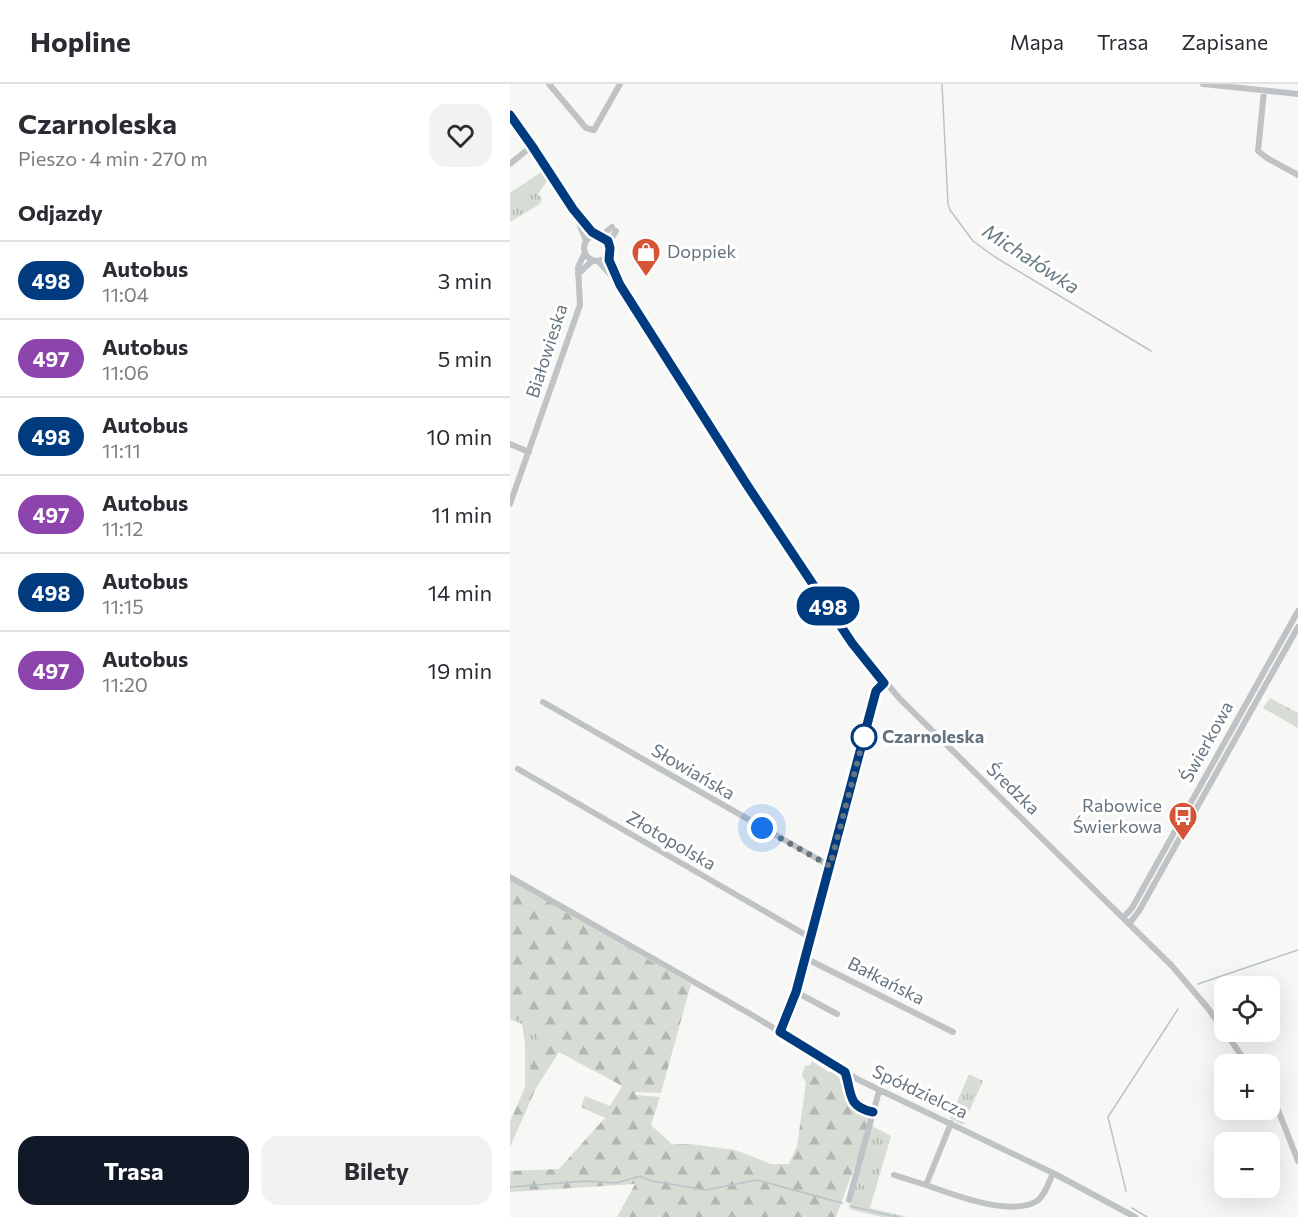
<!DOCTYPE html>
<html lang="pl">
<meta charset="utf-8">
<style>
:root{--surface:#fff;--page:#f2f2f3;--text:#2b2b33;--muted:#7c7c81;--line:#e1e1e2;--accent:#111827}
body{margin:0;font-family:Commissioner,sans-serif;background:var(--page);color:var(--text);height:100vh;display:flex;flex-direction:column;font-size:22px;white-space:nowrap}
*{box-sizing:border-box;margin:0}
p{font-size:20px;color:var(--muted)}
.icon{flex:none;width:33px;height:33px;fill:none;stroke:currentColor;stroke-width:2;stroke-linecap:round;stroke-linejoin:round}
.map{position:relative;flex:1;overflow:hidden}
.details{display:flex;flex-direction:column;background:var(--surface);width:510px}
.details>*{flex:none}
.badge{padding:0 12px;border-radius:20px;font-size:21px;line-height:39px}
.fabs{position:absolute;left:704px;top:892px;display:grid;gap:12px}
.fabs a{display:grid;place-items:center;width:66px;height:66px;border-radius:12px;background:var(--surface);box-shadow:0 6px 24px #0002;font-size:30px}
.you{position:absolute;width:30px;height:30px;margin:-15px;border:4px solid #fff;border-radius:50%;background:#1a73e8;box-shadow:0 0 0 9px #1a73e833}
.map>.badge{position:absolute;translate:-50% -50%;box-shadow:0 0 0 3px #fff}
h2{padding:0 18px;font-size:22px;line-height:54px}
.round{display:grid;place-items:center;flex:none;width:63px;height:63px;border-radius:18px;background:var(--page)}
.overview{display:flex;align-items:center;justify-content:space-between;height:102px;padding:0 18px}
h1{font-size:28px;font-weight:700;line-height:45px}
.action{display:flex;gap:12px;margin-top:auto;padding:12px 18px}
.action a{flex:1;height:69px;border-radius:18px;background:var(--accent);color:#fff;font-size:24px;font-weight:700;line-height:69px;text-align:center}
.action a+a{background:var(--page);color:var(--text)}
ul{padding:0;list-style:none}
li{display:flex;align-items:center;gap:18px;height:78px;padding:0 18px;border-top:2px solid var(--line)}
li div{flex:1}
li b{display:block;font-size:22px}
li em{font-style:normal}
li .badge{min-width:66px;font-weight:700;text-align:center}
header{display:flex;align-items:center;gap:36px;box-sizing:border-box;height:84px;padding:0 30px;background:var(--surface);border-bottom:2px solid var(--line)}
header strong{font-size:28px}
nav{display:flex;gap:33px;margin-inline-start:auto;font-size:21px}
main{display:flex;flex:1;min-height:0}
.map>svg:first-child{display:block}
</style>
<header>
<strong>Hopline</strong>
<nav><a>Mapa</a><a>Trasa</a><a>Zapisane</a></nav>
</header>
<main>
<section class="details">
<div class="overview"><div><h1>Czarnoleska</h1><p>Pieszo · 4 min · 270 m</p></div><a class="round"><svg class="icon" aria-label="heart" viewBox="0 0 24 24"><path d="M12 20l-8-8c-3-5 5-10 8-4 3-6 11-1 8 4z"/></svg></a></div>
<h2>Odjazdy</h2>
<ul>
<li><span class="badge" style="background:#003b80;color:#fff">498</span><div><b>Autobus</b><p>11:04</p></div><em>3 min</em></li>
<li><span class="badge" style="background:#8e44ad;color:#fff">497</span><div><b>Autobus</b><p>11:06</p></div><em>5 min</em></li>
<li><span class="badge" style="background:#003b80;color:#fff">498</span><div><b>Autobus</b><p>11:11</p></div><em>10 min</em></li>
<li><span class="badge" style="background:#8e44ad;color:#fff">497</span><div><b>Autobus</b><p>11:12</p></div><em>11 min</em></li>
<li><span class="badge" style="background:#003b80;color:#fff">498</span><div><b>Autobus</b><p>11:15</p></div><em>14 min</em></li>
<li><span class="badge" style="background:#8e44ad;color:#fff">497</span><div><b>Autobus</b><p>11:20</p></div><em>19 min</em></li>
</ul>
<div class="action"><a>Trasa</a><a>Bilety</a></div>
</section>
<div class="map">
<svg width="788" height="1133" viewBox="0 0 788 1133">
<defs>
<pattern id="grass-tufts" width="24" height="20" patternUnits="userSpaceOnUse" patternTransform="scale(1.5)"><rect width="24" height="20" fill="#d7dcd4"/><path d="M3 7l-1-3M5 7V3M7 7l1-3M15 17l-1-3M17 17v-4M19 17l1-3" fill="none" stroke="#b2b7b1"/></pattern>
<pattern id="forest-firs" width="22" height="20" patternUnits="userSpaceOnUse" patternTransform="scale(1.5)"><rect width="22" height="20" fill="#d7dcd4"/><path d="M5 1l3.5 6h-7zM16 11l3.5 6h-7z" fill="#b2b7b1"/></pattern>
</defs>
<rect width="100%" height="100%" fill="#f7f7f5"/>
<path fill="url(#grass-tufts)" d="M31,88L37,97L28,110L32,115L30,120L0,138V109Z
M760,614L788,629V644L753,624Z
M0,931L31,945L15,1003V960L12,940L0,935Z
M459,990L473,997L453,1041L440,1034Z
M360,1041L381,1052L360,1124L397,1133H372L339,1125L346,1100Z"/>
<path fill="url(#forest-firs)" d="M0,796L181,900L151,1009L125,1008L126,1011L150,1013L141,1041L162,1060H180L225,1066L261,1080H279L287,1062L296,999L292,991L295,982L300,981L302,977L320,989L321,987L333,997L335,1005L333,1006L334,1012H336L341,1025L357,1033L360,1041L326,1133H107L125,1100L0,1108V1087L49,1085L95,1034L71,1023L75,1012L100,1022L112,1002L49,968L26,1004L0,1063V1038L15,1003L31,945L0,931Z"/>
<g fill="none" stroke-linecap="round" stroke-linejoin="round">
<path stroke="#b8c4c8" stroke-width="1.5" d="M432,0L438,120L440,126L463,157L485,173L641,267
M688,900L788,866
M0,1103L75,1097L106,1099L130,1092L142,1097L196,1106L247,1096L332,1119
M616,1107L598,1033L668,925
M340,1122L387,1133
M622,1124L637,1133"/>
<path stroke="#bfc3c6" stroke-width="6" d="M39,0L76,44L84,46L110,0
M693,0L788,10
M754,7L748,67L757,74L788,91
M0,31L22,62L63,125L85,151
M0,80L22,62
M67,134L76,157
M74 164a13 13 0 1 1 26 0a13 13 0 1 1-26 0Z
M91,152L102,143
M99,159L106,147
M99,171L107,195
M88,177L110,201L211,362L342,559L390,615L662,882L697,923L714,947
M68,190L82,177
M0,360L19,368
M0,420L70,221L68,183L75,169
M33,618L320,782
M8,685L301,854
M0,793L242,931L349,996L543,1089L625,1133
M613,834L622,824L788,527
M619,840L629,827L788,543
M295,874L443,948
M286,908L327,930
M270,948L286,908L366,607L374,599
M715,948L738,981
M759,1011L768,1026L788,1077
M441,1039L416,1101C444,1111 500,1133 527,1117C535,1111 539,1098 543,1089
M384,1091L416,1101
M339,1116L369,1007"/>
</g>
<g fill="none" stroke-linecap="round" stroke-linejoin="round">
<g stroke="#fff" stroke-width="14">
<path id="line" d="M0,31L22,62L63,125L82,148L98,157L100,164L99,176L110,201L237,401L342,559L374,599L366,607L286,908L270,948L335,988C342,1009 337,1023 363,1028"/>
</g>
<use href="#line" stroke="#003b80" stroke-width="9"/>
<path stroke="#65747e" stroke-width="6" stroke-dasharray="0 10.8" d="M252,744L320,782L354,653"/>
</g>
<defs>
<g id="shop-pin" transform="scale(1.5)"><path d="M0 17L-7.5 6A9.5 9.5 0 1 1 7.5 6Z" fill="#d75336" stroke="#fff"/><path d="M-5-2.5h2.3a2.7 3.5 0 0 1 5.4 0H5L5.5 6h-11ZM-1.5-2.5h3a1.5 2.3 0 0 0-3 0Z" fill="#fff"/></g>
<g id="bus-pin" transform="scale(1.5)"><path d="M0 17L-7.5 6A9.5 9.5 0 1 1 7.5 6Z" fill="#d75336" stroke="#fff"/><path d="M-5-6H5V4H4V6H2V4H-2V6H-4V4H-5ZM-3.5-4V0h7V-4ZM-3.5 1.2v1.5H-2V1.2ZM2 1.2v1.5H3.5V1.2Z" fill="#fff"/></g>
</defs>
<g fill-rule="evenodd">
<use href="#shop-pin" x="136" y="168"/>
<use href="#bus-pin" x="673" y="732"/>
</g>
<circle fill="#fff" stroke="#003b80" stroke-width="3" cx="354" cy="653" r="12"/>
<g text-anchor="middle" stroke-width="6" stroke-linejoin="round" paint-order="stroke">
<g font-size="18" fill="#65747e" stroke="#fff" text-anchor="start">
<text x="157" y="174">Doppiek</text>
<text x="652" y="728" text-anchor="end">Rabowice<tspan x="652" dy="21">Świerkowa</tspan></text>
</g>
<g font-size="18" fill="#65747e" stroke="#fff">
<text transform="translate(37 267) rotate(-72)" y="6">Białowieska</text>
<text transform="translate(697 658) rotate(-61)" y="6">Świerkowa</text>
<text transform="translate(183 688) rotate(30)" y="6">Słowiańska</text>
<text transform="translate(503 705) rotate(44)" y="6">Średzka</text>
<text transform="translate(161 757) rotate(30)" y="6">Złotopolska</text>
<text transform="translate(376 897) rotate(27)" y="6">Bałkańska</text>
<text transform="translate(410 1008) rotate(25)" y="6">Spółdzielcza</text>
</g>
<g font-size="18" font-weight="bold" fill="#65747e" stroke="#fff" text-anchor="start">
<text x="372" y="659">Czarnoleska</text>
</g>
<g font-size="20" font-style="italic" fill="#647a7f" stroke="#fff">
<text transform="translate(521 175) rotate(33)" y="7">Michałówka</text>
</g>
</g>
</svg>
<div class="fabs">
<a><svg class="icon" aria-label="locate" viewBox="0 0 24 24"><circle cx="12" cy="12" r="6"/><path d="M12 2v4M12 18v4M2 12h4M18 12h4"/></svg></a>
<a>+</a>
<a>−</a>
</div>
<div class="you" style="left:252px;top:744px"></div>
<b class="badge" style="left:318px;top:522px;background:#003b80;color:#fff">498</b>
</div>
</main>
